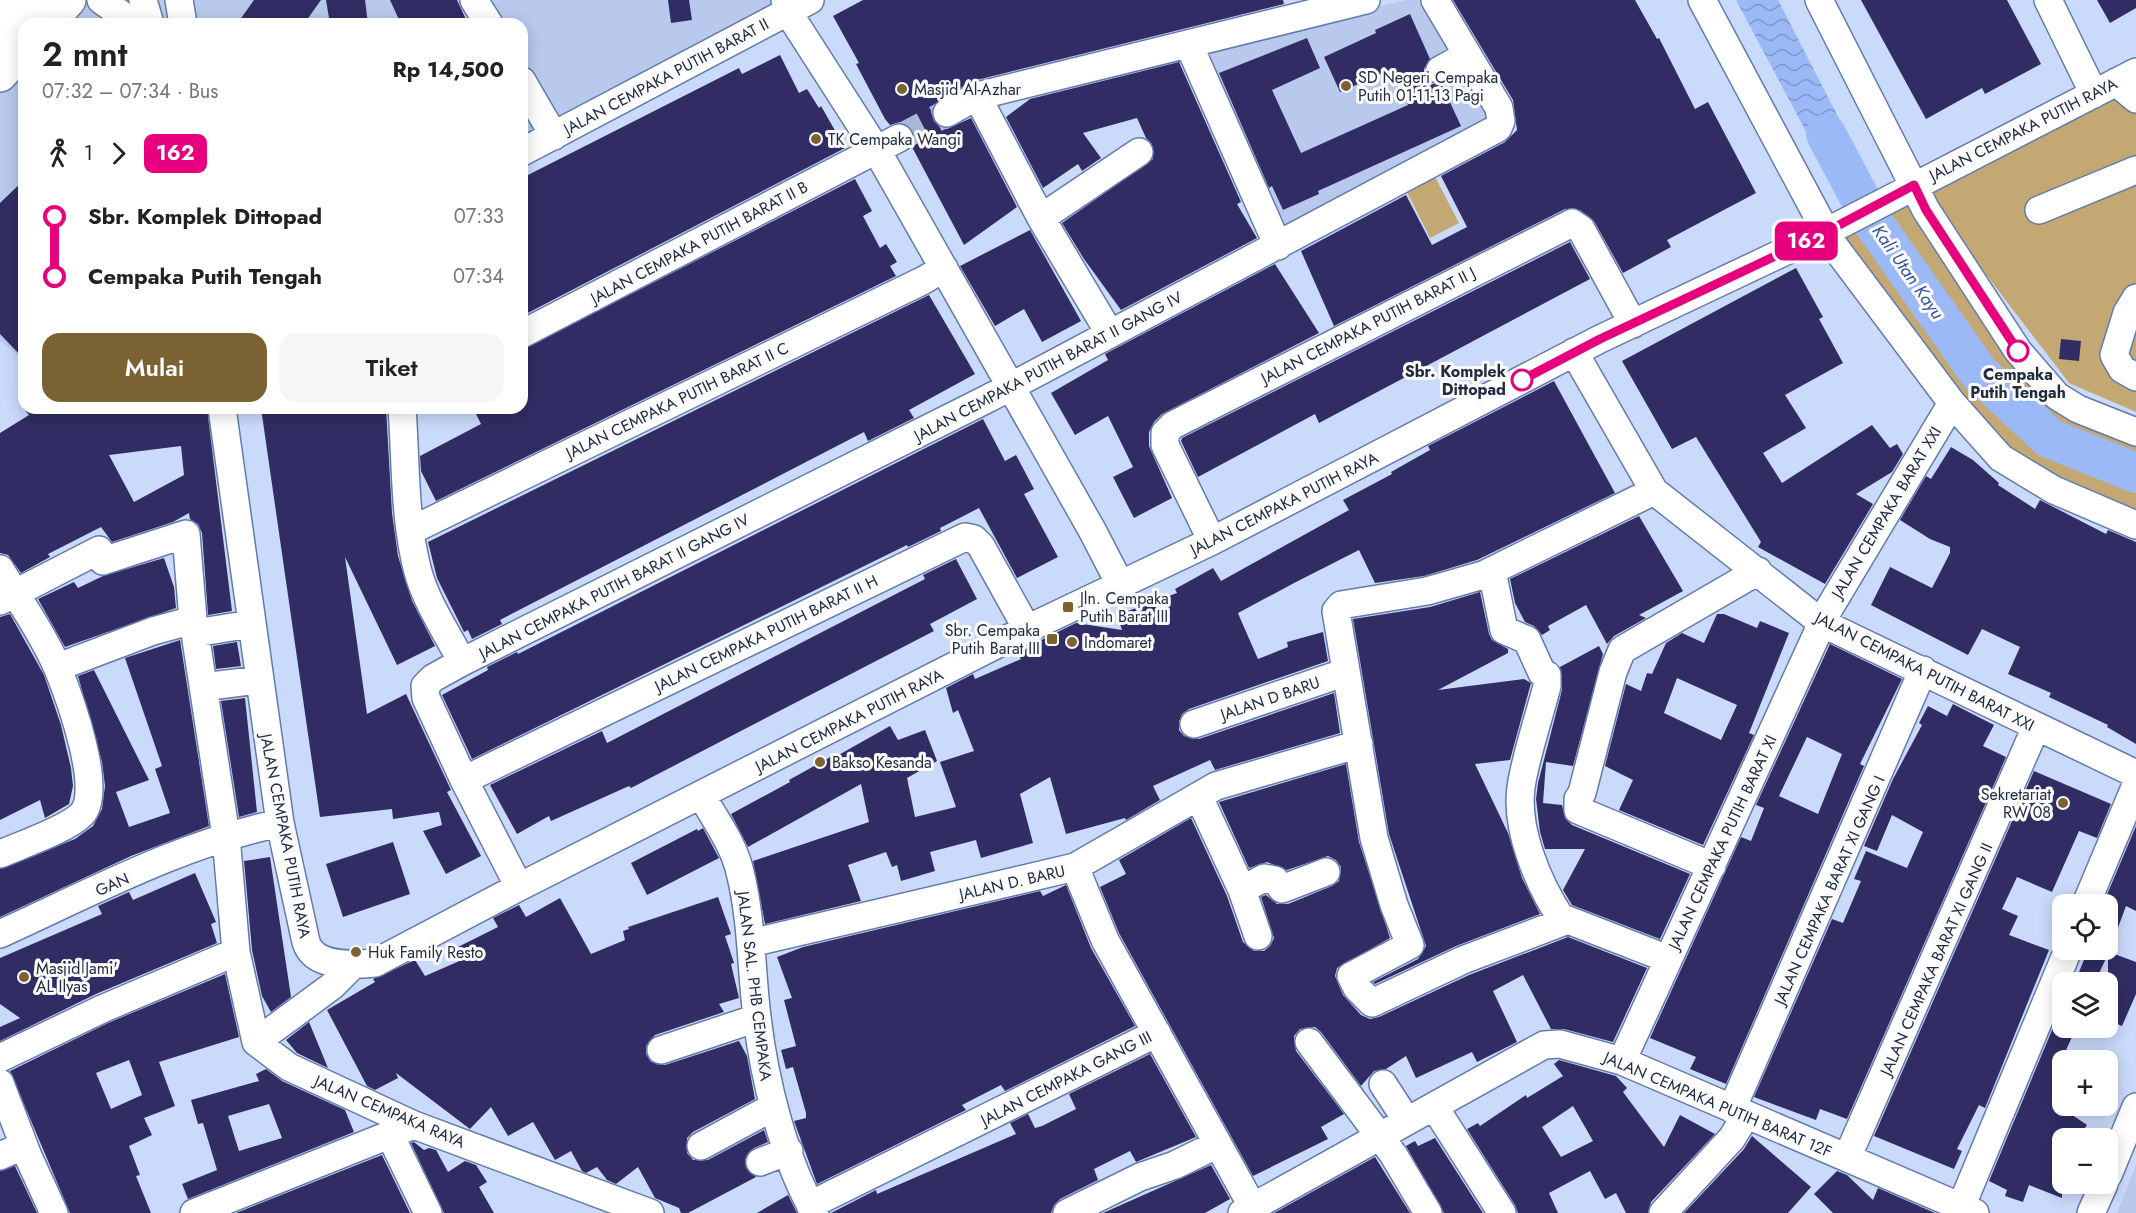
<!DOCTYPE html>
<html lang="id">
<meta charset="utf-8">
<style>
:root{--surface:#fff;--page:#f6f6f6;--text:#222;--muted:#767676;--accent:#7a6233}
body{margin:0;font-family:Jost,sans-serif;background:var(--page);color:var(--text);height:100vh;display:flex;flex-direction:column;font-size:22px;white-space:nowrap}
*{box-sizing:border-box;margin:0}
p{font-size:20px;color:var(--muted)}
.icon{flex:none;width:33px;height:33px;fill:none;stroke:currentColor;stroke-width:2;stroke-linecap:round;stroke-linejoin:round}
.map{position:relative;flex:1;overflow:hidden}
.drawer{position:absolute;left:18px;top:18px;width:510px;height:396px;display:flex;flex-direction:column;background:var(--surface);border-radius:18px;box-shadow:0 3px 15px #0003}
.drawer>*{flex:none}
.badge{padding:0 12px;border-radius:9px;font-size:21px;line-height:39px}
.fabs{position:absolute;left:2052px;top:894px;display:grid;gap:12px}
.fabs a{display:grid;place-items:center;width:66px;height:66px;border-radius:12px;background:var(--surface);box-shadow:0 3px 15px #0003;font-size:30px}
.map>.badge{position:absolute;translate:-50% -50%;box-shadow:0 0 0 3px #fff}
.legs{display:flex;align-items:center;gap:9px;height:66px;padding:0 24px;font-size:20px}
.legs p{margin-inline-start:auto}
.overview{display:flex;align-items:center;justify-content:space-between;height:102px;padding:0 24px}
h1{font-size:33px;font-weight:600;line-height:45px}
.action{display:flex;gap:12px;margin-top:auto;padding:12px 24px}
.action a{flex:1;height:69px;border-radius:18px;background:var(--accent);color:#fff;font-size:24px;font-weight:600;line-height:69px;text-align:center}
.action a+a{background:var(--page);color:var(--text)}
ul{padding:0 24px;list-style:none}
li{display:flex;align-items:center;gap:21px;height:60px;font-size:22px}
li i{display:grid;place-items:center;width:9px;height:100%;margin:0 8px;background:currentColor}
li i::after{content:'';width:15px;height:15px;margin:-8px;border:4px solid;border-radius:50%;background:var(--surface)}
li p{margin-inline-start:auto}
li:first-child i{background:linear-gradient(#0000 50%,currentColor 0)}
li:last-child i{background:linear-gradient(currentColor 50%,#0000 0)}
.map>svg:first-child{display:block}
</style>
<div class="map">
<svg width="2136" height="1213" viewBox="0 0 2136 1213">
<defs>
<pattern id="water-waves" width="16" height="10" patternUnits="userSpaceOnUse" patternTransform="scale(1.5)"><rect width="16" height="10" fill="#9ab9f6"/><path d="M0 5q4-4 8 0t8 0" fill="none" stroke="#7d97c9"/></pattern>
</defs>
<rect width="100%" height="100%" fill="#cadafb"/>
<path fill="#b8c9ed" d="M67,0H819L522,154V24H45Z
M1406,0H1422L1491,124L1281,226L1205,49Z
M24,48V360L0,341V74Z
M2136,1165V1213H2117Z"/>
<path fill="#c4a873" d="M2136,77V412L2069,383L1926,196L2042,382L2136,432V525L2024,473L1832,243Z
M1432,171L1459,223L1430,238L1404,186Z"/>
<path fill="url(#water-waves)" d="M1736,0H1778L1867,173L1837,190Z"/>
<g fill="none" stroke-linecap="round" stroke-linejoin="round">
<path stroke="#9ab9f6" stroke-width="40" d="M1826,134L1872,221L1979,373L2049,438L2136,473"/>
</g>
<path fill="#312d64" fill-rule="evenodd" d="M254,0H321L304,24H237Z
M326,0H365L368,24H330Z
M390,0H457L468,24H401Z
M668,0H689L692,20L671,23Z
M863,0H1283L1284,4L973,81L939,100L931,112L934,121L940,127L947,129L971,118L1017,207L964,245L912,147L915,138L913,130L900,122L890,125L885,119L856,64L859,63L833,16Z
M1453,0H1635L1657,39L1659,38L1695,109L1708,102L1756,193L1667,240L1671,247L1623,273L1594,221L1580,210L1565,209L1334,326L1301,251L1406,195L1432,245L1467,227L1441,176L1505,142L1517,130L1513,100Z
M1861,0H2007L2041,64L1985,94L1982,88L1926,119Z
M2097,0H2136V8L2110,23Z
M1410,14L1430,59L1424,69L1426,77L1432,84L1442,85L1461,126L1318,191L1319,194L1283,210L1272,186L1269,188L1219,73L1307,38L1320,68L1272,90L1301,153L1408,105L1392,69L1340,92L1324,57L1376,33L1375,30Z
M780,55L799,93L807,89L819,108L821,106L845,148L522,316V178L739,68L742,74Z
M1179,62L1241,202L1237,204L1257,238L1121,310L1084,259L1062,223L1153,159L1152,144L1146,138L1137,118L1083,133L1101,158L1082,171L1078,164L1043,188L1006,117L1030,99Z
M855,179L872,211L863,216L880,248L886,244L897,262L890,266L896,276L436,501L421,471L420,456L481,424L473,408H522V350Z
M24,180V359L0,334V203Z
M1030,230L1081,321L1042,342L1024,309L995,326L960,266Z
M1570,242L1590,279L1319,423L1315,414L1198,477L1181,441L1182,438Z
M1275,264L1319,333L1162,414L1154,422L1149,432V446L1172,498L1134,518L1113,477L1133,467L1108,416L1075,435L1051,393L1108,360L1105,354Z
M1796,268L1823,317L1819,319L1843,363L1785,395L1806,428L1763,453L1782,483L1872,425L1890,448L1897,444L1903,454L1892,472L1856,494L1873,504L1825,584L1758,547L1761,542L1696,437L1672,449L1622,361Z
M929,295L975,374L909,410L914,418L868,441L864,432L500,620L502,624L472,639L468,630L464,632L437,578L428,542Z
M2061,339L2081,341L2079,361L2059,359Z
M1554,381L1615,493L1477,560L1424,576L1375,583L1359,550L1296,582L1238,613L1240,618L1258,659L1288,647L1287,642L1323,632L1328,661L1189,709L1182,714L1179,722V730L1184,736L1199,739L1334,693L1340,733L1215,770L1210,760L1153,786L1160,800L1126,820L1125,818L1066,834L1050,777L1020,794L1033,843L981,858L976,840L930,852L935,871L901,881L897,865L892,867L886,852L848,865L861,901L765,924L753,861L869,822L861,784L748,847L731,814L790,782L789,780L834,755L835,757L890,726L898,740L925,730L937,761L907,778L915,817L956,807L940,762L974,751L958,710L953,713L946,688L973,674L975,679L1021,659L1017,652L1076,623L1122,630L1117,615L1177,593L1175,589L1213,568L1221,581L1349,510L1343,500L1392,474L1391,472L1430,450L1428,446Z
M23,408H207L232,611L208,615L202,533L198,524L190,519L189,513L173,522L112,542L101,527L48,554L50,557L21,573L8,555L0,553V433L29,415ZM181,446L184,475L134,502L109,455Z
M261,408H386L392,513L398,556L412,601L435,646L397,665L345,557L367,714L406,694L451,790L447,792L481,856L446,874L423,831L442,825L439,812L393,819L392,809L320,817Z
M983,419L1005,461L1016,455L1034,489L1024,494L1058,557L1017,578L979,508L940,528L941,531L908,547L907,545L472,759L442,695L488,670L487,667L517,652L518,654Z
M1951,447L1973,460L1999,483L1998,485L2035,509L2040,500L2106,534L2108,530L2136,542V744L2107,727L2108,725L2049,697L2051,693L2008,674L2020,647L1982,629L1968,655L1871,605L1890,567L1932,588L1950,553V547L1930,539L1900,520L1926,476L1931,479Z
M1639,516L1683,591L1639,615L1646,618L1614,636L1607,644L1586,605L1548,626L1550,630L1542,635L1534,626L1525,622L1515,603L1510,579Z
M164,558L174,587L176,608L65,647L38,599L74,582L78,588L103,576Z
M956,559L977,599L930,624L934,631L631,788L629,786L551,821L549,816L517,834L490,785L602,731L607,743L925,579L923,575Z
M1480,592L1489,634L1492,640L1508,649V653L1438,690L1524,679L1531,683L1510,760L1475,764L1508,833L1522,878L1540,914L1456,946L1375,984L1373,982L1418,959L1426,946L1389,834L1353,619L1430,607Z
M10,614L44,675L61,725L71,768L73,786L69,804L45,818L40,800L0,820V617Z
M1717,614H1724L1757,628L1760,621L1789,633L1749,733L1754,735L1703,845L1619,810L1633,780L1605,766L1626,684L1641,691L1647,673L1652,674L1666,643L1682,633L1704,643ZM1677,678L1737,705L1721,740L1664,713Z
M180,640L209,826L131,856L0,917V869L75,839L93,826L102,809L105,786L102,762L78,676L94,670L149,780L116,792L129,827L170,813L155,769L162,766L125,658Z
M237,642L241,666L216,669L213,646Z
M1830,644L1902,679L1860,764L1864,766L1726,1084L1690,1069L1696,1057L1650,1038L1741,837L1751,841L1764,808L1756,805ZM1807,737L1842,754L1818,814L1779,796Z
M1599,646L1603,654L1573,766L1546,762L1543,803L1562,805L1565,818L1572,825L1690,874L1660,939L1572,905L1563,890L1585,849H1545L1540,832L1536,799L1538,783L1562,690L1560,667Z
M245,698L257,812L239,817L221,701Z
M1953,704L1994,725L1983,746L2006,757L1847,1119L1820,1109L1816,1120L1754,1097L1832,919L1843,923L1861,881L1854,879L1866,851L1907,868L1923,832L1892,815L1877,851L1864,846L1893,779L1922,725L1919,723L1928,706L1947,716Z
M1346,764L1359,842L1390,938L1337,968L1335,976L1343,995L1361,1015L1370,1019L1379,1017L1469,975L1568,937L1647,968L1613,1042L1564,1029H1551L1523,975L1493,991L1517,1042L1477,1062L1472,1052L1416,1078L1406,1056L1386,1069L1374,1071L1361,1086L1321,1032L1315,1027L1300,1029L1294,1036L1296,1051L1344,1114L1321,1127L1328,1139L1253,1176L1119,933L1100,887L1126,874L1119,860L1191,818L1227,896L1243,942L1254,951H1264L1270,946L1274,938L1261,897L1266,895L1277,904H1288L1332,886L1339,881L1341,867L1336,860L1328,856L1287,870L1267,862L1249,868L1219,802Z
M2034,771L2111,804L2097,838L2079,831L2052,892L2017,877L2002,909L2018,916L2009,935L2049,950L1985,1108L1979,1105L1957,1149L1962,1151L1954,1169L1874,1136Z
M2136,826V911L2126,906L2109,952L2136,962V994L2122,1026L2108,1020V954L2095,982H2075L2088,950H2108L2106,897Z
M703,828L719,858L647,895L631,863L697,829L698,831Z
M393,842L410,894L343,917L326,864Z
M270,857L291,997L271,1012L262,996L252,950L244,861Z
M195,873L216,922L211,924L217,943L96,994L0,1041V1027L20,1018L0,1004V958L102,914L98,906L129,892L133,900Z
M1066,885L1091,948L1135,1026L1005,1091L1001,1085L962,1105L966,1110L817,1184L794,1121L806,1118V1113L793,1067L786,1069L781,1050L796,1046L784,1000L792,998L777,957L803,947L1040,891L1043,896Z
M718,897L731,934L725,936L734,963L731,964L739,998L719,1004L724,1012L655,1035L646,1046V1054L651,1062L665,1065L739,1041L747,1056L755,1099L693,1132L687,1138V1153L693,1160H708L764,1130L768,1142L754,1148L745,1159L746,1168L756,1177L688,1213H681L679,1208L655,1198L638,1167L616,1184L607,1180L597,1167L586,1173L582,1171L571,1151L555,1160L533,1122L508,1136L491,1107L470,1129L396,1073L398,1078L375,1090L367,1086L327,1010L375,982L373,979L415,960L425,976L464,959L458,947L498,927L493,918L519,905L526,917L560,898L591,954L625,940L623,931L629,929L628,927Z
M225,974L239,1037L159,1062L175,1106L144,1118L152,1135L129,1146L140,1175L136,1176L151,1213H70L10,1071L108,1023ZM129,1060L142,1095L111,1109L96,1073Z
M2060,1011L2062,1012V1028H2076L2062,1059V1108L2087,1125L2078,1138H2062V1198L2029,1185L2023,1202L2005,1196L2007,1190L1989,1181Z
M309,1022L328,1068L297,1053L286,1040Z
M1150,1054L1196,1137L1136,1162L1130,1151L1094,1169L1098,1180L1060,1199L1054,1205L1051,1213H831L876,1190L877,1194L1016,1134L1010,1123L1028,1114L1035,1128L1042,1126L1076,1109L1069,1094Z
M1559,1060L1616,1076L1627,1088L1623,1092L1664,1147L1680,1115L1715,1134L1651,1202L1648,1213H1626L1616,1193L1605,1199L1590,1171L1549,1193L1558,1213H1518L1515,1205L1467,1129L1478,1123L1480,1126L1526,1095L1527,1098L1563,1076L1554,1064ZM1573,1106L1593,1141L1561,1157L1542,1127Z
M266,1069L282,1081L345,1110L354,1132L188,1199L182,1184L217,1170L203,1123L198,1124L191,1100L259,1081L256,1074ZM269,1104L282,1138L239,1151L228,1116Z
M1752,1136L1811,1187L1788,1213H1684L1744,1149Z
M1435,1138L1483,1213H1444L1406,1146L1415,1141L1418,1146Z
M414,1142L424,1150L429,1148L436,1150L448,1172L465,1161L476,1165L487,1182L479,1187L494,1213H444L411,1143Z
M382,1155L410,1213H236Z
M1375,1157L1410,1213H1274Z
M1211,1165L1230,1199L1205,1213H1103Z
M15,1166L37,1213H0V1171Z
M1837,1171L1847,1175L1873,1200L1878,1188L1935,1213H1833L1814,1194Z
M788,1195L797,1213H757Z"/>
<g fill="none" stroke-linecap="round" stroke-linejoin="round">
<path stroke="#a8b7d6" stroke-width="27" stroke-dasharray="27 14" stroke-linecap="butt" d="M899,138L947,113"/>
<g stroke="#637bac" stroke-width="30">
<path id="minor" d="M101,0L135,24
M143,0L150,24
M179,0L183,24
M474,0L489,24
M785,0L788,12L876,149L1092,530L1120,584
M1702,0L1832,243L1952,403L2001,458L2054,490L2136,525
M1819,0L1926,210L2018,351L2057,396L2078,409L2136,432
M2048,0L2094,94
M0,10L9,0
M1189,45L1278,246
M1440,70L1467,55
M522,81L554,136
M2116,82L2136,99
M977,96L1041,218L1110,334
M947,113L977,96L1366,0
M522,152L810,0
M2039,210L2136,170
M1041,218L1139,152
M2136,298L2127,313L2114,355L2122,369L2136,377
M522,334L899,138
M1574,352L1654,491L1822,623L2136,774
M222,408L280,823L306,942C314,968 353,965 375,963L519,887L1027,629L1212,541L1600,339L1826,232L2136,72
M402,408C406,462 404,520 418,572C427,604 447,633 462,662L433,678L425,686L426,698L464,780L519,887
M1654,491L1483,575L1427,591L1341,605L1336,611L1374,838L1394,905L1410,945L1351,976L1357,988L1372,1003L1463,960L1568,920L1668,959
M410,531L924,280L944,268
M1212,541L1165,445V433L1173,425L1572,223L1581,229L1633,324
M0,569C19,600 44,636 58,669C69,696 104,791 82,814C68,829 21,845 0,854
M1492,571L1504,630L1527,640L1542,673L1547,675V686C1539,717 1528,749 1522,781C1513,826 1538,884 1563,921
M0,601L99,550L103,561L186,534L193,620L226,836L236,952L102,1009L0,1058
M195,633L251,624
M462,662L989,398L1498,128L1501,121L1499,108L1435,0
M58,667L153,631L193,620
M203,687L258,680
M1194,724L1346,672
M464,780L965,537L974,539L981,546L1027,629
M701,795C715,819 734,845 740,872C752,920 751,969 757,1017C764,1078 784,1161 815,1213
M1199,797L1242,890L1258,936
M1712,866L1578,810V799L1582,793L1613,672L1622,650L1758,571
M1075,867L1105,940L1256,1213
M1242,890L1264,878L1275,880L1282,889L1326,872
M2086,904L2136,785
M0,934C90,893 183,843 280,823
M751,943L1075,867L1216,786L1359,744
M236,952L256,1042L289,1067L414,1125L650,1213
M256,1042L332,986L352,966
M1309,1042L1393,1154L1428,1213
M661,1050L757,1018
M1622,1061L1827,612L1952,403
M0,1083L28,1156L54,1213
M1383,1084L1407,1121
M1434,1106L1502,1213
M1732,1109L1923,670
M390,1135L428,1213
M701,1146L773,1107
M0,1156L18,1148
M1847,1158L2036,727
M760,1162L789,1151
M2108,1175L2136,1107
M810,1205L1157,1033
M1961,1207L2068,950
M194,1213L414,1125
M1067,1213L1140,1177L1175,1165L1218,1144
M1242,1213L1544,1045L1560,1044L1622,1061L1975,1213
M1663,1213L1732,1138L1746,1115
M2091,1213L2104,1184"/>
</g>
<g stroke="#637bac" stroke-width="36">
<path id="major" d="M47,24L69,0
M0,40L38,0
M0,75L24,49"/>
</g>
<use href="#minor" stroke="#fff" stroke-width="27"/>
<use href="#major" stroke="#fff" stroke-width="33"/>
</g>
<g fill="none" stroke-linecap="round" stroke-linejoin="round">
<g stroke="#fff" stroke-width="14">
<path id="line-1" d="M1522,380L1600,339L1826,232L1914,185L1926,210L2018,351"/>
</g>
<use href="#line-1" stroke="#e6007e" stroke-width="9"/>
</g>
<g fill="#7a6233" stroke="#fbfbfb" stroke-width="2">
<circle cx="1346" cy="86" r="6"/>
<circle cx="902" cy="89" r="6"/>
<circle cx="816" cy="139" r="6"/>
<rect x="1062" y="601" width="12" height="12" rx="3"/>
<rect x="1046" y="633" width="12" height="12" rx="3"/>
<circle cx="1072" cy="642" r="6"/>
<circle cx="820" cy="762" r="6"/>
<circle cx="2063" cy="803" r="6"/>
<circle cx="356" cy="952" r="6"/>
<circle cx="24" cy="977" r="6"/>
</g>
<g fill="#fff" stroke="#e6007e" stroke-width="3">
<circle cx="2018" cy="351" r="10"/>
<circle cx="1522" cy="380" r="10"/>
</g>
<g text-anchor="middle" stroke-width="6" stroke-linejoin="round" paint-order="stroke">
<g font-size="16" fill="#222c41" stroke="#fbfbfb">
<text transform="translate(666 76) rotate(-28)" y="6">JALAN CEMPAKA PUTIH BARAT II</text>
<text transform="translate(2023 129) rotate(-27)" y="6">JALAN CEMPAKA PUTIH RAYA</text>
<text transform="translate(699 242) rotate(-28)" y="6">JALAN CEMPAKA PUTIH BARAT II B</text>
<text transform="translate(1368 325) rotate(-27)" y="6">JALAN CEMPAKA PUTIH BARAT II J</text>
<text transform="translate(1048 366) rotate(-28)" y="6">JALAN CEMPAKA PUTIH BARAT II GANG IV</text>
<text transform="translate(677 400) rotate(-26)" y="6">JALAN CEMPAKA PUTIH BARAT II C</text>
<text transform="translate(1284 503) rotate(-27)" y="6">JALAN CEMPAKA PUTIH RAYA</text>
<text transform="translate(1886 512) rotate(-59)" y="6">JALAN CEMPAKA BARAT XXI</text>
<text transform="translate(614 586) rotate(-27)" y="6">JALAN CEMPAKA PUTIH BARAT II GANG IV</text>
<text transform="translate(766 633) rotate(-26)" y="6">JALAN CEMPAKA PUTIH BARAT II H</text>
<text transform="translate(1925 671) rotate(27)" y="6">JALAN CEMPAKA PUTIH BARAT XXI</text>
<text transform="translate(1270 698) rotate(-19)" y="6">JALAN D BARU</text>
<text transform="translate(849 720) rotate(-27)" y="6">JALAN CEMPAKA PUTIH RAYA</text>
<text transform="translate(286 836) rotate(79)" y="6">JALAN CEMPAKA PUTIH RAYA</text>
<text transform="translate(1722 842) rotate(-65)" y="6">JALAN CEMPAKA PUTIH BARAT XI</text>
<text transform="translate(1012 882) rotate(-13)" y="6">JALAN D. BARU</text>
<text transform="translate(112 884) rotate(-24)" y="6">GAN</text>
<text transform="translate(1829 890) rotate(-66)" y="6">JALAN CEMPAKA BARAT XI GANG I</text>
<text transform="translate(1936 959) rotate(-66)" y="6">JALAN CEMPAKA BARAT XI GANG II</text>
<text transform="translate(755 986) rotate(83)" y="6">JALAN SAL. PHB CEMPAKA</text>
<text transform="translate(1066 1078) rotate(-27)" y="6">JALAN CEMPAKA GANG III</text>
<text transform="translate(1718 1104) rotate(23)" y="6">JALAN CEMPAKA PUTIH BARAT 12F</text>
<text transform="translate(390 1111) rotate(23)" y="6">JALAN CEMPAKA RAYA</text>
</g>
<g font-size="16" fill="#222c41" stroke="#fbfbfb" text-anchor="start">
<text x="1358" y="83">SD Negeri Cempaka<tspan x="1358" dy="18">Putih 01-11-13 Pagi</tspan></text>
<text x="914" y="95">Masjid Al-Azhar</text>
<text x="828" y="145">TK Cempaka Wangi</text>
<text x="1080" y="604">Jln. Cempaka<tspan x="1080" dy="18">Putih Barat III</tspan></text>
<text x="1040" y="636" text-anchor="end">Sbr. Cempaka<tspan x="1040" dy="18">Putih Barat III</tspan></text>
<text x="1084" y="648">Indomaret</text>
<text x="832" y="768">Bakso Kesanda</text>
<text x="2051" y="800" text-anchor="end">Sekretariat<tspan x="2051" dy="18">RW 08</tspan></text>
<text x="368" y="958">Huk Family Resto</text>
<text x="36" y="974">Masjid Jami'<tspan x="36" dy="18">AL Ilyas</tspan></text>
</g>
<g font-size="16" font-weight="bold" fill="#222c41" stroke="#fbfbfb" text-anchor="end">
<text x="1506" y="377">Sbr. Komplek<tspan x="1506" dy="18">Dittopad</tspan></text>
<text x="2018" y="380" text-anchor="middle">Cempaka<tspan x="2018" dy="18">Putih Tengah</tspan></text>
</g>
<g font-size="18" font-style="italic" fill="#31529a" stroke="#fbfbfb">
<text transform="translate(1908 272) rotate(55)" y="6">Kali Utan Kayu</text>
</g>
</g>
</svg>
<div class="fabs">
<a><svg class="icon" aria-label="locate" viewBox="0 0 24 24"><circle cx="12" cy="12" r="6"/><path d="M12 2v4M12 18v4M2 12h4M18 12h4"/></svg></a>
<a><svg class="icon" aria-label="layers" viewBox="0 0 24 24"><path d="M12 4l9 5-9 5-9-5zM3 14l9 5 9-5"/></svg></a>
<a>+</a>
<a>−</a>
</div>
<b class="badge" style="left:1806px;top:241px;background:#e6007e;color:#fff">162</b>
<section class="drawer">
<div class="overview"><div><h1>2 mnt</h1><p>07:32 – 07:34 · Bus</p></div><b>Rp 14,500</b></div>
<div class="legs"><svg class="icon" aria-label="walk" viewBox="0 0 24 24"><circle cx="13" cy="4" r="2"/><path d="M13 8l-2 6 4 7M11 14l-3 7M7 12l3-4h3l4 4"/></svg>1<svg class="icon" aria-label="forward" viewBox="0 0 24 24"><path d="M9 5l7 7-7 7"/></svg><b class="badge" style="background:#e6007e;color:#fff">162</b></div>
<ul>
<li><i style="color:#e6007e"></i><b>Sbr. Komplek Dittopad</b><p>07:33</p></li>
<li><i style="color:#e6007e"></i><b>Cempaka Putih Tengah</b><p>07:34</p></li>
</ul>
<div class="action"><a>Mulai</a><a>Tiket</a></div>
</section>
</div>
